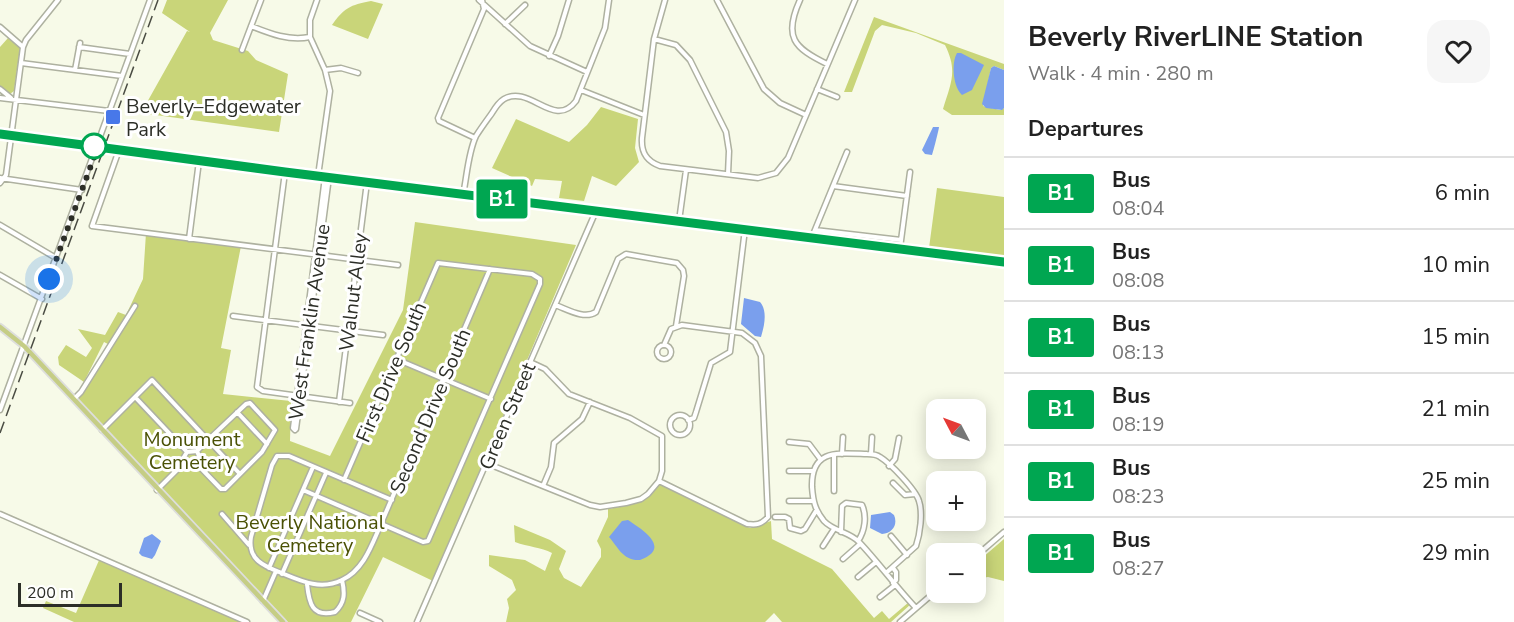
<!DOCTYPE html>
<meta charset="utf-8">
<style>
:root{--surface:#fff;--page:#f6f6f6;--text:#222;--muted:#767676;--line:#e0e0e0}
body{margin:0;font-family:"Nunito Sans",sans-serif;background:var(--page);color:var(--text);height:100vh;display:flex;flex-direction:column;font-size:22px;white-space:nowrap}
*{box-sizing:border-box;margin:0}
p{font-size:20px;color:var(--muted)}
.icon{flex:none;width:33px;height:33px;fill:none;stroke:currentColor;stroke-width:2;stroke-linecap:round;stroke-linejoin:round}
.map{position:relative;flex:1;overflow:hidden}
.details{display:flex;flex-direction:column;background:var(--surface);width:510px}
.details>*{flex:none}
.badge{padding:0 12px;border-radius:4px;font-size:21px;line-height:39px}
.needle{width:39px;rotate:311deg}
.controls{position:absolute;left:926px;top:399px;display:grid;gap:12px}
.controls a{display:grid;place-items:center;width:60px;height:60px;border-radius:12px;background:var(--surface);box-shadow:0 3px 15px #0003;font-size:30px}
.scale{position:absolute;left:18px;bottom:15px;width:104px;box-sizing:border-box;padding-left:6px;border:3px solid #2c2e27;border-top:0;font-size:16px;line-height:21px;white-space:nowrap;color:#2c2e27;-webkit-text-stroke:4px #fff;paint-order:stroke}
.you{position:absolute;width:30px;height:30px;margin:-15px;border:4px solid #fff;border-radius:50%;background:#1a73e8;box-shadow:0 0 0 9px #1a73e833}
.map>.badge{position:absolute;translate:-50% -50%;box-shadow:0 0 0 3px #fff}
h2{padding:0 24px;font-size:22px;line-height:54px}
.round{display:grid;place-items:center;flex:none;width:63px;height:63px;border-radius:18px;background:var(--page)}
.headline{display:flex;align-items:center;justify-content:space-between;height:102px;padding:0 24px}
h1{font-size:28px;font-weight:700;line-height:45px}
ul{padding:0;list-style:none}
li{display:flex;align-items:center;gap:18px;height:72px;padding:0 24px;border-top:2px solid var(--line)}
li div{flex:1}
li b{display:block;font-size:22px}
li em{font-style:normal}
li .badge{min-width:66px;font-weight:700;text-align:center}
main{display:flex;flex:1;min-height:0}
.map>svg:first-child{display:block}
</style>
<main>
<div class="map">
<svg width="1004" height="622" viewBox="0 0 1004 622">
<rect width="100%" height="100%" fill="#f7fae8"/>
<path fill="#c9d579" d="M167,0H228L210,33L213,40L248,51L256,60L288,74L279,132L141,113L187,31L190,32L162,13Z
M371,1L383,4L368,39L332,25C344,8 350,5 371,1Z
M874,17L1004,64V70L994,66L991,68L983,106L1000,110L1004,108V115H952L943,109C951,83 958,71 945,45L916,33L882,25L875,31L852,92H844Z
M8,38L20,48L14,91L10,94L0,86V47Z
M601,107L638,119L635,148L639,162L616,186L592,176L584,201L559,198L562,181L535,179L532,186L492,168L516,119L569,142L587,125Z
M937,188L1004,197V257L929,248Z
M415,222L576,245L433,581L383,557L351,622H288L75,398L110,345L104,342L84,382L59,365L58,357L66,345L86,357L92,348L78,329L105,335L118,312L126,315L143,279L146,233L241,246L221,348L231,350L223,394L291,401L290,441L330,456L403,310Z
M659,483L750,528L771,521L772,539L832,569L874,618L882,611L889,619L909,602L911,604L891,622H782L774,613L765,622H506L509,608L507,599L516,590L512,580L489,566V555L525,560L545,571L552,553C541,547 528,547 515,542L514,525L550,540L566,551L559,569L564,578L581,587L601,557V549L597,541L608,517V509C626,506 652,502 659,483Z
M1004,539V581L988,577L975,579V564Z
M100,558L246,622H74L43,608L46,601L76,613Z"/>
<path fill="#7a9fed" d="M957,53H961L984,65L972,90L962,95C953,87 951,63 957,53Z
M994,66L1004,70V108L1002,110L986,108L982,104L991,68Z
M933,127H939C939,129 933,153 932,155L925,154L922,150Z
M744,298L760,302C768,311 764,327 761,337L755,336L741,324Z
M890,512L894,515C898,524 893,533 882,534L870,528L871,515Z
M628,520C643,530 672,548 640,560C623,561 618,547 609,537L622,521Z
M152,534L161,541L155,555L152,559L142,556L139,553L144,538Z"/>
<g fill="none" stroke-linecap="round" stroke-linejoin="round">
<g stroke="#aeb1a0" stroke-width="7">
<path id="minor" d="M317,0L310,20V37L325,70L330,91L318,176
M479,0L530,46L587,72
M665,0L654,39L642,138C641,152 646,161 660,166L758,178L776,173L788,158L855,0
M717,0L764,89L780,103L806,115
M800,0C783,37 794,48 827,64
M505,24L525,5
M251,26C271,34 289,41 310,37
M0,27L23,47
M654,39L676,45L690,60L726,132L729,151L728,174
M79,47L130,54
M242,50L261,0
M549,56L558,36L569,0
M21,63L122,76
M75,70L80,43
M325,70L341,68L358,73
M0,89L11,98
M817,89L837,97
M581,90L644,115
M0,98L109,111
M0,134L1004,262
M475,138L439,121L438,118L484,9L482,0
M119,150L92,226L398,265
M285,172L257,387L263,391L350,403
M0,178L82,190
M0,183L6,175L23,47L26,40L58,0
M833,186L907,196
M463,195C467,176 468,153 476,136C481,128 487,120 492,113C495,108 499,102 504,99C530,84 554,130 576,101L605,28L609,0
M679,221L686,170
M0,225L56,258
M815,230L901,240
M812,237L847,152
M189,239L199,161
M900,248L910,172
M0,275L42,299
M555,305C567,309 584,320 596,312L618,259L626,254L677,263L683,270L684,276L676,326
M233,316L383,335
M657 352a7 7 0 1 1 14 0a7 7 0 1 1-14 0Z
M396,359L491,399
M135,397L187,452
M74,399L81,392L135,306
M339,402L367,182
M0,410L150,0
M237,412L267,444
M670 425a10 10 0 1 1 20 0a10 10 0 1 1-20 0Z
M688,420L694,418L696,412L711,363L730,352L745,229
M296,429L329,177
M102,430L152,380L208,440L197,451L187,452L184,457V463H196L199,456L197,451
M295,430L293,428L325,177
M789,442L809,444L821,460
M842,454L843,437
M871,454L872,437
M834,455V491
M196,463L221,489H225L262,452L275,430L250,403L246,404L208,440L240,474
M486,463L590,505L600,507L626,503L641,499L648,494L659,481L662,471V436L630,418L569,394L545,369L530,362
M889,466L895,459L899,438
M789,471H812
M659,481L747,524C756,525 761,525 768,517L761,356L755,343L742,333L682,325L671,329L664,345
M893,483L905,495L915,494
M543,486L551,467L554,443L582,419L590,402
M157,490L184,463
M303,490L423,542L428,541L540,284V279L532,274L438,263L344,480
M392,500L289,456H277L272,465L251,537C247,561 266,567 284,574C303,582 322,590 342,580C364,570 372,544 381,524L490,269
M789,501H813
M0,514L247,622
M222,514L249,545
M775,517H785L789,519L790,528L801,531L805,529L816,511
M841,532L842,506L846,503L862,505C867,516 865,531 858,541
M891,536L907,555
M823,546L834,529
M975,557L1004,532
M843,559L860,544
M269,568L313,467
M893,568L896,572V580L893,583
M886,573L916,546C920,534 923,513 919,501C916,490 890,463 880,457C876,454 871,454 867,454C837,453 811,449 812,487C813,501 815,510 824,521C833,531 850,532 859,542C879,563 896,587 916,608
M282,574L326,473
M858,577L876,562
M307,584C309,603 312,618 335,612C345,603 345,593 342,580
M880,597L895,585
M263,601L276,571
M360,613L380,622
M417,622L596,211
M900,622L936,591"/>
</g>
<g stroke="#dddedc" stroke-width="8">
<path id="major" d="M0,327L24,346L283,622"/>
</g>
<use href="#minor" stroke="#fff" stroke-width="4"/>
<use href="#major" stroke="#c5cd85" stroke-width="4.5"/>
<path stroke="#4a4c43" stroke-width="1.5" stroke-dasharray="12 6" stroke-linecap="butt" d="M0,433L158,0"/>
</g>
<g fill="none" stroke-linecap="round" stroke-linejoin="round">
<g stroke="#fff" stroke-width="14">
<path id="line" d="M0,134L285,172L1004,262"/>
</g>
<use href="#line" stroke="#00a651" stroke-width="9"/>
<path stroke="#2c2e27" stroke-width="6" stroke-dasharray="0 10.8" d="M49,279L96,152V147L94,146"/>
</g>
<rect fill="#4878e9" stroke="#fff" stroke-width="2" x="105" y="109" width="16" height="16" rx="3"/>
<circle fill="#fff" stroke="#00a651" stroke-width="3" cx="94" cy="146" r="12"/>
<g text-anchor="middle" stroke-width="6" stroke-linejoin="round" paint-order="stroke">
<g font-size="20" fill="#2c2e27" stroke="#fff" text-anchor="start">
<text x="126" y="113">Beverly–Edgewater<tspan x="126" dy="23">Park</tspan></text>
</g>
<g font-size="20" fill="#2c2e27" stroke="#fff">
<text transform="translate(353 292) rotate(-83)" y="7">Walnut Alley</text>
<text transform="translate(309 322) rotate(-82)" y="7">West Franklin Avenue</text>
<text transform="translate(391 372) rotate(-67)" y="7">First Drive South</text>
<text transform="translate(430 411) rotate(-67)" y="7">Second Drive South</text>
<text transform="translate(507 416) rotate(-67)" y="7">Green Street</text>
</g>
<g font-size="20" fill="#4a5105" stroke="#fff">
<text x="192" y="446">Monument<tspan x="192" dy="23">Cemetery</tspan></text>
<text x="310" y="529">Beverly National<tspan x="310" dy="23">Cemetery</tspan></text>
</g>
</g>
</svg>
<div class="controls">
<a><svg class="needle" viewBox="-14 -14 28 28"><path d="M0-13l5 13h-10z" fill="#e53935"/><path d="M0 13l5-13h-10z" fill="#767676"/></svg></a>
<a>+</a>
<a>−</a>
</div>
<div class="scale">200 m</div>
<div class="you" style="left:49px;top:279px"></div>
<b class="badge" style="left:502px;top:199px;background:#00a651;color:#fff">B1</b>
</div>
<section class="details">
<div class="headline"><div><h1>Beverly RiverLINE Station</h1><p>Walk · 4 min · 280 m</p></div><a class="round"><svg class="icon" aria-label="heart" viewBox="0 0 24 24"><path d="M12 20l-8-8c-3-5 5-10 8-4 3-6 11-1 8 4z"/></svg></a></div>
<h2>Departures</h2>
<ul>
<li><span class="badge" style="background:#00a651;color:#fff">B1</span><div><b>Bus</b><p>08:04</p></div><em>6 min</em></li>
<li><span class="badge" style="background:#00a651;color:#fff">B1</span><div><b>Bus</b><p>08:08</p></div><em>10 min</em></li>
<li><span class="badge" style="background:#00a651;color:#fff">B1</span><div><b>Bus</b><p>08:13</p></div><em>15 min</em></li>
<li><span class="badge" style="background:#00a651;color:#fff">B1</span><div><b>Bus</b><p>08:19</p></div><em>21 min</em></li>
<li><span class="badge" style="background:#00a651;color:#fff">B1</span><div><b>Bus</b><p>08:23</p></div><em>25 min</em></li>
<li><span class="badge" style="background:#00a651;color:#fff">B1</span><div><b>Bus</b><p>08:27</p></div><em>29 min</em></li>
</ul>
</section>
</main>
